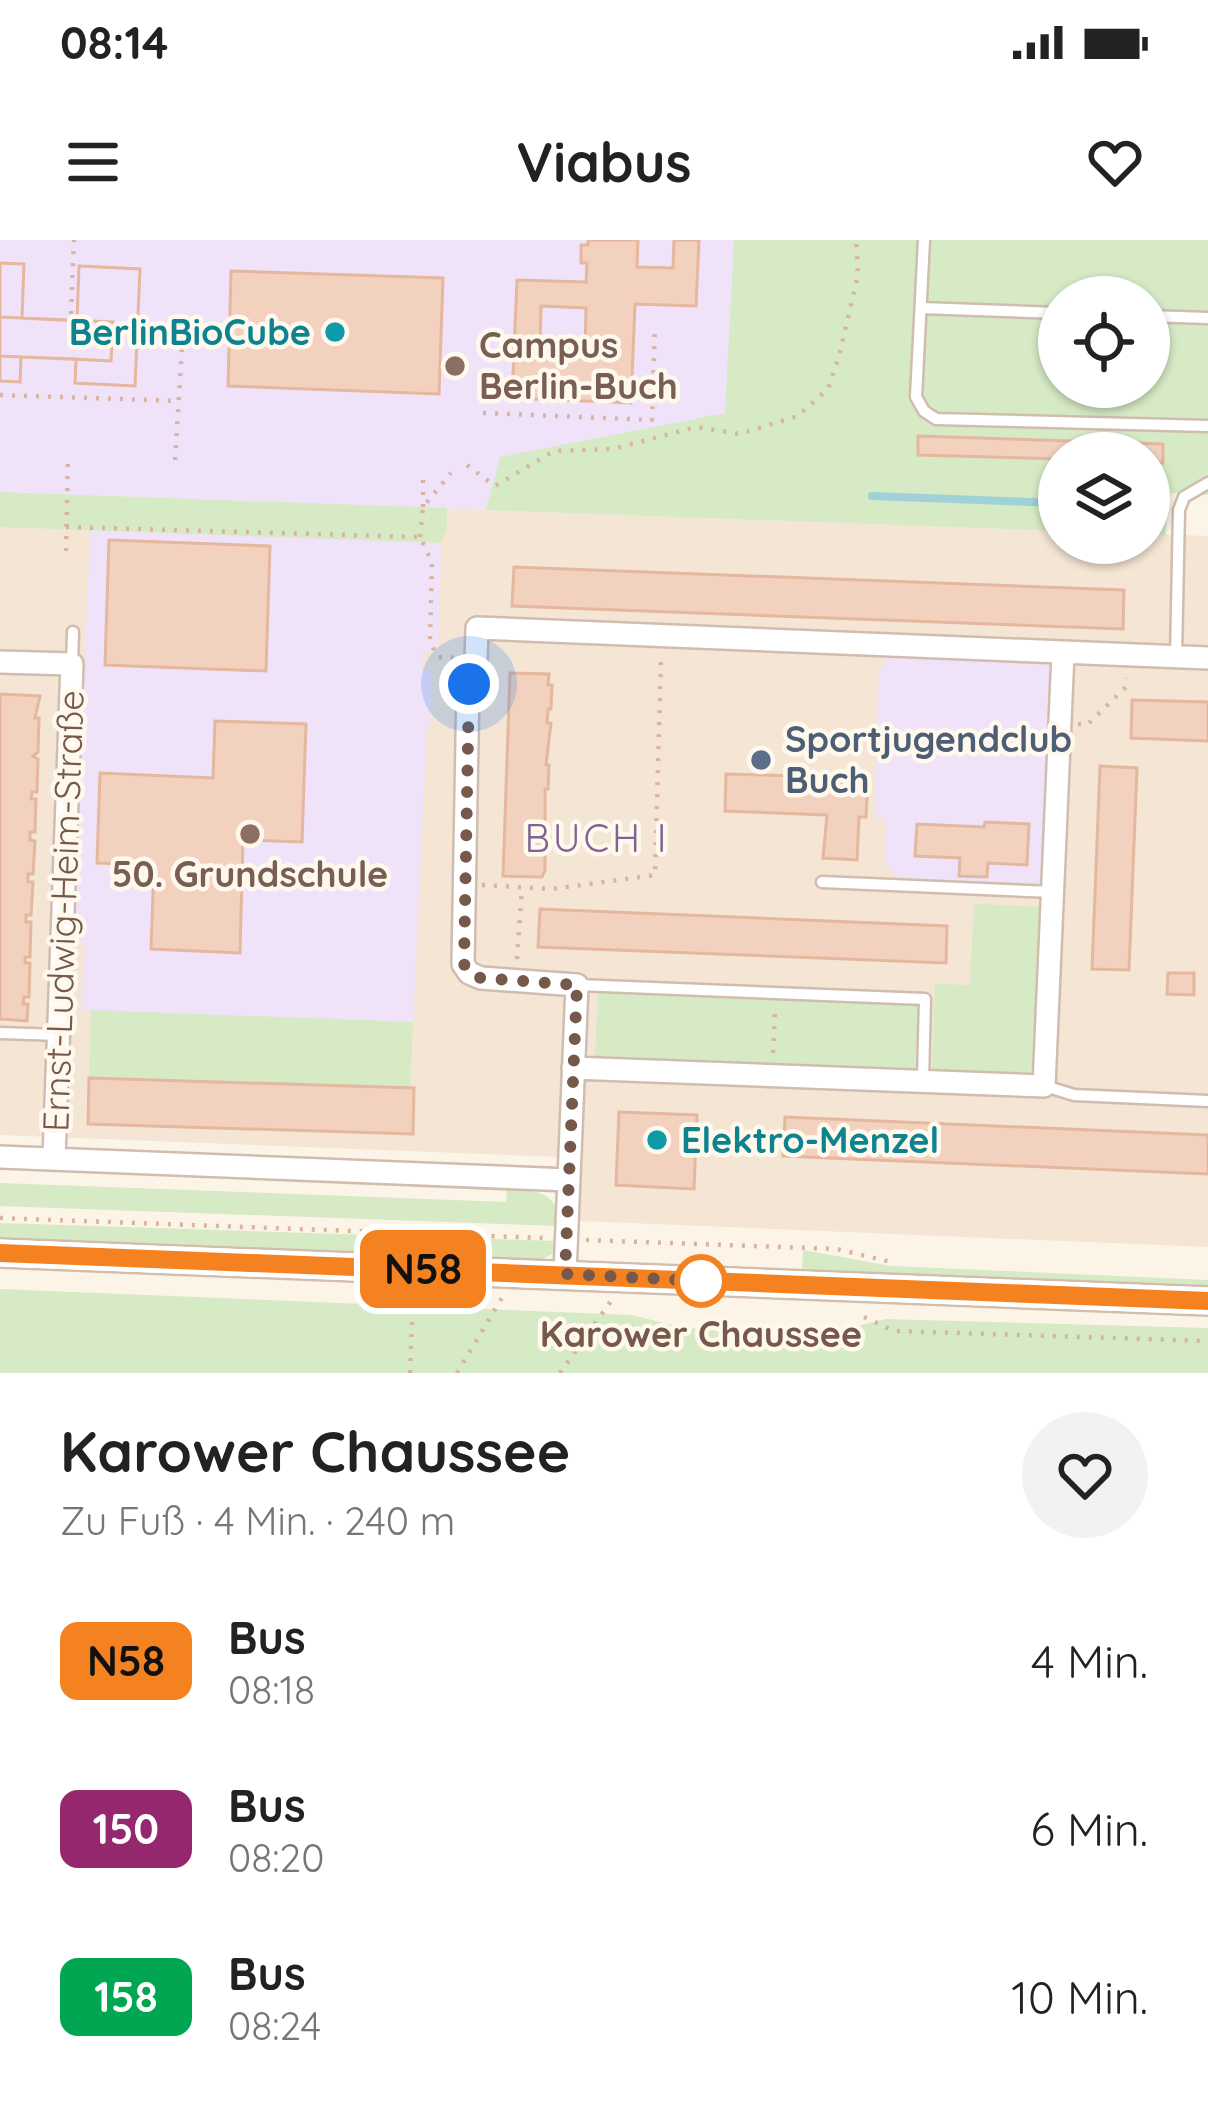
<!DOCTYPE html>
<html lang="de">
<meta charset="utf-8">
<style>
:root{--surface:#fff;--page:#f2f2f2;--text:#222;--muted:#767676}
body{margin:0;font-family:Quicksand,sans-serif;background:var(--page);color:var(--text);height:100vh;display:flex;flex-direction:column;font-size:45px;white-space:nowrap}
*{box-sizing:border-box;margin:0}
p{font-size:39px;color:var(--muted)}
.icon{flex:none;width:66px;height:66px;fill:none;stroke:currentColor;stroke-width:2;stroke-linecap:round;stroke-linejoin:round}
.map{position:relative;height:1133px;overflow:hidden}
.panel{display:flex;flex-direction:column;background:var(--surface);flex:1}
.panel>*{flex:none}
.badge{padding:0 24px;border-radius:18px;font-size:42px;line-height:78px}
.fabs{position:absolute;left:1038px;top:36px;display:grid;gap:24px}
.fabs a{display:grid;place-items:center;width:132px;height:132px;border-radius:50%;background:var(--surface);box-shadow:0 3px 9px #0004;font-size:60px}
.you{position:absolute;width:60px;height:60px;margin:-30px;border:9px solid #fff;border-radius:50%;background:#1a73e8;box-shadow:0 0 0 18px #1a73e833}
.map>.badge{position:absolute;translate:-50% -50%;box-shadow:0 0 0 6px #fff}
.round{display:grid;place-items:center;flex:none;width:126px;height:126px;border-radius:63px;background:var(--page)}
.summary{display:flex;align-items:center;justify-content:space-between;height:204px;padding:0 60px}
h1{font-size:57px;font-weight:700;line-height:90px}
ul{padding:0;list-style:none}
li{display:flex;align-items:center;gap:36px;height:168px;padding:0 60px}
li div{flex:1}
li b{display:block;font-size:45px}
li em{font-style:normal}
li .badge{min-width:132px;font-weight:700;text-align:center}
.status{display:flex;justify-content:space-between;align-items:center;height:84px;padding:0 60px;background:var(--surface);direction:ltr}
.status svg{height:33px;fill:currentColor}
header{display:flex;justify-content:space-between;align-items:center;height:156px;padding:0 60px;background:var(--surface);font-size:54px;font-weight:700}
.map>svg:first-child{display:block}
</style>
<div class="status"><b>08:14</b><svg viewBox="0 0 49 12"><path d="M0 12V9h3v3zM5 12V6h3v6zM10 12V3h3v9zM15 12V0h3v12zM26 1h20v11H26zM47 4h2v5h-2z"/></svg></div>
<header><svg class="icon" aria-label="menu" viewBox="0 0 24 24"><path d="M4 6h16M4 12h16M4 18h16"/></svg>Viabus<svg class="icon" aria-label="heart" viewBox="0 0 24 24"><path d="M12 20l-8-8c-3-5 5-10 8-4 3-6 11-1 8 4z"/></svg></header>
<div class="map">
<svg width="1208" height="1133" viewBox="0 0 1208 1133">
<rect width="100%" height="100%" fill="#fcf4e7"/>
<path fill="#f4e5d5" d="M0,252L1059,291V303H1149V294L1208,296V1007L580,981L583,918L0,895Z"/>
<path fill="#f0e3f9" d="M0,0H914L904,285L0,252Z
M90,290L441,303L438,411L423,412L422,430L431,432L430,485L427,486L413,782L81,770L85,703L74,701Z
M885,412L1047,418L1053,425L1047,635L1036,643L900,638L891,632L886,622V578L875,577L879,427H884Z"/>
<path fill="#d5eac5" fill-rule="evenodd" d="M734,0H1208V255L1170,253L1165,295L1149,294V213H1059V291L486,270L500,217L725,173ZM1059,57H1149V147H1059Z
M0,252L447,268V287L441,303L0,287Z
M974,664L1047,667L1036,826L1023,836L932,834L935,744L970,745Z
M598,752L918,766L915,834L595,819Z
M91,770L413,782L410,848L89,838Z
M0,943L506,962L507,949C534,950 561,952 559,986L0,966Z
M0,983L557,1001L552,1014L535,1023L0,1001Z
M803,1010L891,1026L1208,1040V1051L840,1034L802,1028Z
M0,1049L631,1075L685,1088L828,1094L885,1079L1208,1088V1133H0Z"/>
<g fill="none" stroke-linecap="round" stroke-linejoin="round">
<path stroke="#a1d1d8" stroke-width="8" d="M872,256L1059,263
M1149,266L1155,267"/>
</g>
<path fill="#f2d2be" stroke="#e5b79f" stroke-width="3" fill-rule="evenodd" d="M588,0H638L637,27L673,28L674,0H699L696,66L635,64L631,163L512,158L517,40L586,42L587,23H581V5H588ZM541,66L586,68L585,112L540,111Z
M0,23L24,24L22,78L77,81L79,26L140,29L135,146L75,143L76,119L21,117L20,142L0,141Z
M0,23L24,24L22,78L0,77Z
M79,26L140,29L135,146L75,143L76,119L111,121L113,82L77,81Z
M231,31L443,38L439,154L228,146Z
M0,77L113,82L111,121L0,116Z
M0,116L21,117L20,142L0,141Z
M918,196L1163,204V223L1149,222V213H1059V219L918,215Z
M109,300L270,306L266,431L105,425Z
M514,327L1124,350L1123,389L512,366Z
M510,433L549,434L548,445H552L551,469H548L547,483H551L546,525H549L548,549H545V630L542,637L503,636Z
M0,454L40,456L35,478H39L38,512L33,516L38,519L37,552H32L31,559H36L35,592H30V600L35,601L33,634H28V642H33L31,675H26V682H31L30,717H25V723H30L29,757H24L23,764H28L27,781L0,779Z
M1132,460L1208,462V501L1131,498Z
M215,481L306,484L302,602L243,600L240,713L151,709L154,625L97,623L100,533L213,538Z
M1100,526L1137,528L1129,730L1092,729Z
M726,534L868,538L866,577H859L857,620L823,618L827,575L725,571Z
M985,582L1029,584L1027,625L988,623L987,637L959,636L960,618L915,616L917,584L984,587Z
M540,669L947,686L946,723L538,707Z
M1168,733H1194V755L1167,754Z
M89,838L414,848L413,894L88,884Z
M619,872L697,875L694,949L616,945Z
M785,877L1208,895V934L783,916Z"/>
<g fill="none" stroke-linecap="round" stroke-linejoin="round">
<g stroke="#d0bdaf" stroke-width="15">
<path id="service" d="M924,0L916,157L924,171L936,179L1208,186
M921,68L1059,73
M1149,76L1208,78
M1176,417L1179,270L1184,257L1208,243
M72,424L73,392
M822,642L1053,652
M578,745L925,759L923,841
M0,793L59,795
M1045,846L1074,855L1208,861"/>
</g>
<g stroke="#d0bdaf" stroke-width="26">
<path id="minor" d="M0,422L72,424L54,918
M573,828L1044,846L1063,413
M0,917L569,940
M565,1034L577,745L481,738L469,733L463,724L468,444L476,419L477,388L1208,418"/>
</g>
<g stroke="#d3bdad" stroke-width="32">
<path id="secondary" d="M0,1013L1208,1061"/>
</g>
<path stroke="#d7b5a1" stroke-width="4.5" stroke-dasharray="3 9" stroke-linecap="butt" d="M71,74L74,0
M0,155L179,161
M483,173L652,180L655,86
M175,220L182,107
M467,225L495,246L554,211L613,209L696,187L740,194L798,176L828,149L839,116L858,35L856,0
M423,267V232
M66,287L420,297L432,322L430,400L437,417L457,418
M420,297L423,267L451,233
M66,311L68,215
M1078,484L1087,485L1126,447L1127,438
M482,645L552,649L655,635L661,419
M517,719L522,647
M773,813L775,771
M0,978L544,998
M586,1000L837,1009L891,1022
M864,1077L894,1091L1208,1101
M410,1133L413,1053
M457,1133L503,1056
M560,1133L611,1061"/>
<use href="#service" stroke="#fff" stroke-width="10"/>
<use href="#minor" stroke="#fff" stroke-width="21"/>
<use href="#secondary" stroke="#fff" stroke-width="27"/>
</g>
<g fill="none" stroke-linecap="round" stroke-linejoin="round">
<g stroke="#fff" stroke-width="27">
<path id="line" d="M0,1013L1208,1061"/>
</g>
<use href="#line" stroke="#f58220" stroke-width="18"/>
<path stroke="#76594b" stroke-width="12" stroke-dasharray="0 21.6" d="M469,444L464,724L469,733L481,738L577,745L565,1034L701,1041"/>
</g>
<g fill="#0f9aa8" stroke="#fff8ed" stroke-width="4.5">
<circle cx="335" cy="92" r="12"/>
<circle cx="657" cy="900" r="12"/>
</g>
<g fill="#8d6e63" stroke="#fff8ed" stroke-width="4.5">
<circle cx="455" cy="126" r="12"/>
<circle cx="250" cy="594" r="12"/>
</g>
<circle fill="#5c6f8a" stroke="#fff8ed" stroke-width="4.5" cx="761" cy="520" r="12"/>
<circle fill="#fff" stroke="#f58220" stroke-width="6" cx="701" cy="1041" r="24"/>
<g text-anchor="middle" stroke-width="9" stroke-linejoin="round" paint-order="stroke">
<g font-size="36" font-weight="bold" fill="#0d838f" stroke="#fff8ed" text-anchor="end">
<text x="311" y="105">BerlinBioCube</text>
<text x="681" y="913" text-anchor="start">Elektro-Menzel</text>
</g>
<g font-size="36" font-weight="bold" fill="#785e54" stroke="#fff8ed" text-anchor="start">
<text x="479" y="118">Campus<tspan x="479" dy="41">Berlin-Buch</tspan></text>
<text x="250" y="647" text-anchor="middle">50. Grundschule</text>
</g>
<g font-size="36" font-weight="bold" fill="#4e5e75" stroke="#fff8ed" text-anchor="start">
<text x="785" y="512">Sportjugendclub<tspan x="785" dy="41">Buch</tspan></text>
</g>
<g font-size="36" fill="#76594b" stroke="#fff8ed">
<text transform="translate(63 671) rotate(-88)" y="13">Ernst-Ludwig-Heim-Straße</text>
</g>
<g font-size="36" font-weight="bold" fill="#76594b" stroke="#fff8ed">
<text x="701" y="1107">Karower Chaussee</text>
</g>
<g font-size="39" letter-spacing="3" fill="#816393" stroke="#fff8ed">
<text x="597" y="612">BUCH I</text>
</g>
</g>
</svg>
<div class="fabs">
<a><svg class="icon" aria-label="locate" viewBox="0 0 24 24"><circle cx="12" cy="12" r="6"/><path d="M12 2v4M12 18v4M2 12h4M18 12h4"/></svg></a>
<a><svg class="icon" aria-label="layers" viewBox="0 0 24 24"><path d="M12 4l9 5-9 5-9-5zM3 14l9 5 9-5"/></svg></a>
</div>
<div class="you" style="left:469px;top:444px"></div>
<b class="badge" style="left:423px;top:1029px;background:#f58220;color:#111">N58</b>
</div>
<section class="panel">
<div class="summary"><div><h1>Karower Chaussee</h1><p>Zu Fuß · 4 Min. · 240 m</p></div><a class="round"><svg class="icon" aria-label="heart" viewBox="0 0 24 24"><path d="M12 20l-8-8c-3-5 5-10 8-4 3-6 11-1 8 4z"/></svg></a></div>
<ul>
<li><span class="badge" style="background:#f58220;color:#111">N58</span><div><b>Bus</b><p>08:18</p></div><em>4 Min.</em></li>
<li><span class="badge" style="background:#95276e;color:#fff">150</span><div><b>Bus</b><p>08:20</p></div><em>6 Min.</em></li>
<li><span class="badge" style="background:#00a651;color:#fff">158</span><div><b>Bus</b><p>08:24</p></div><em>10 Min.</em></li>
</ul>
</section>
